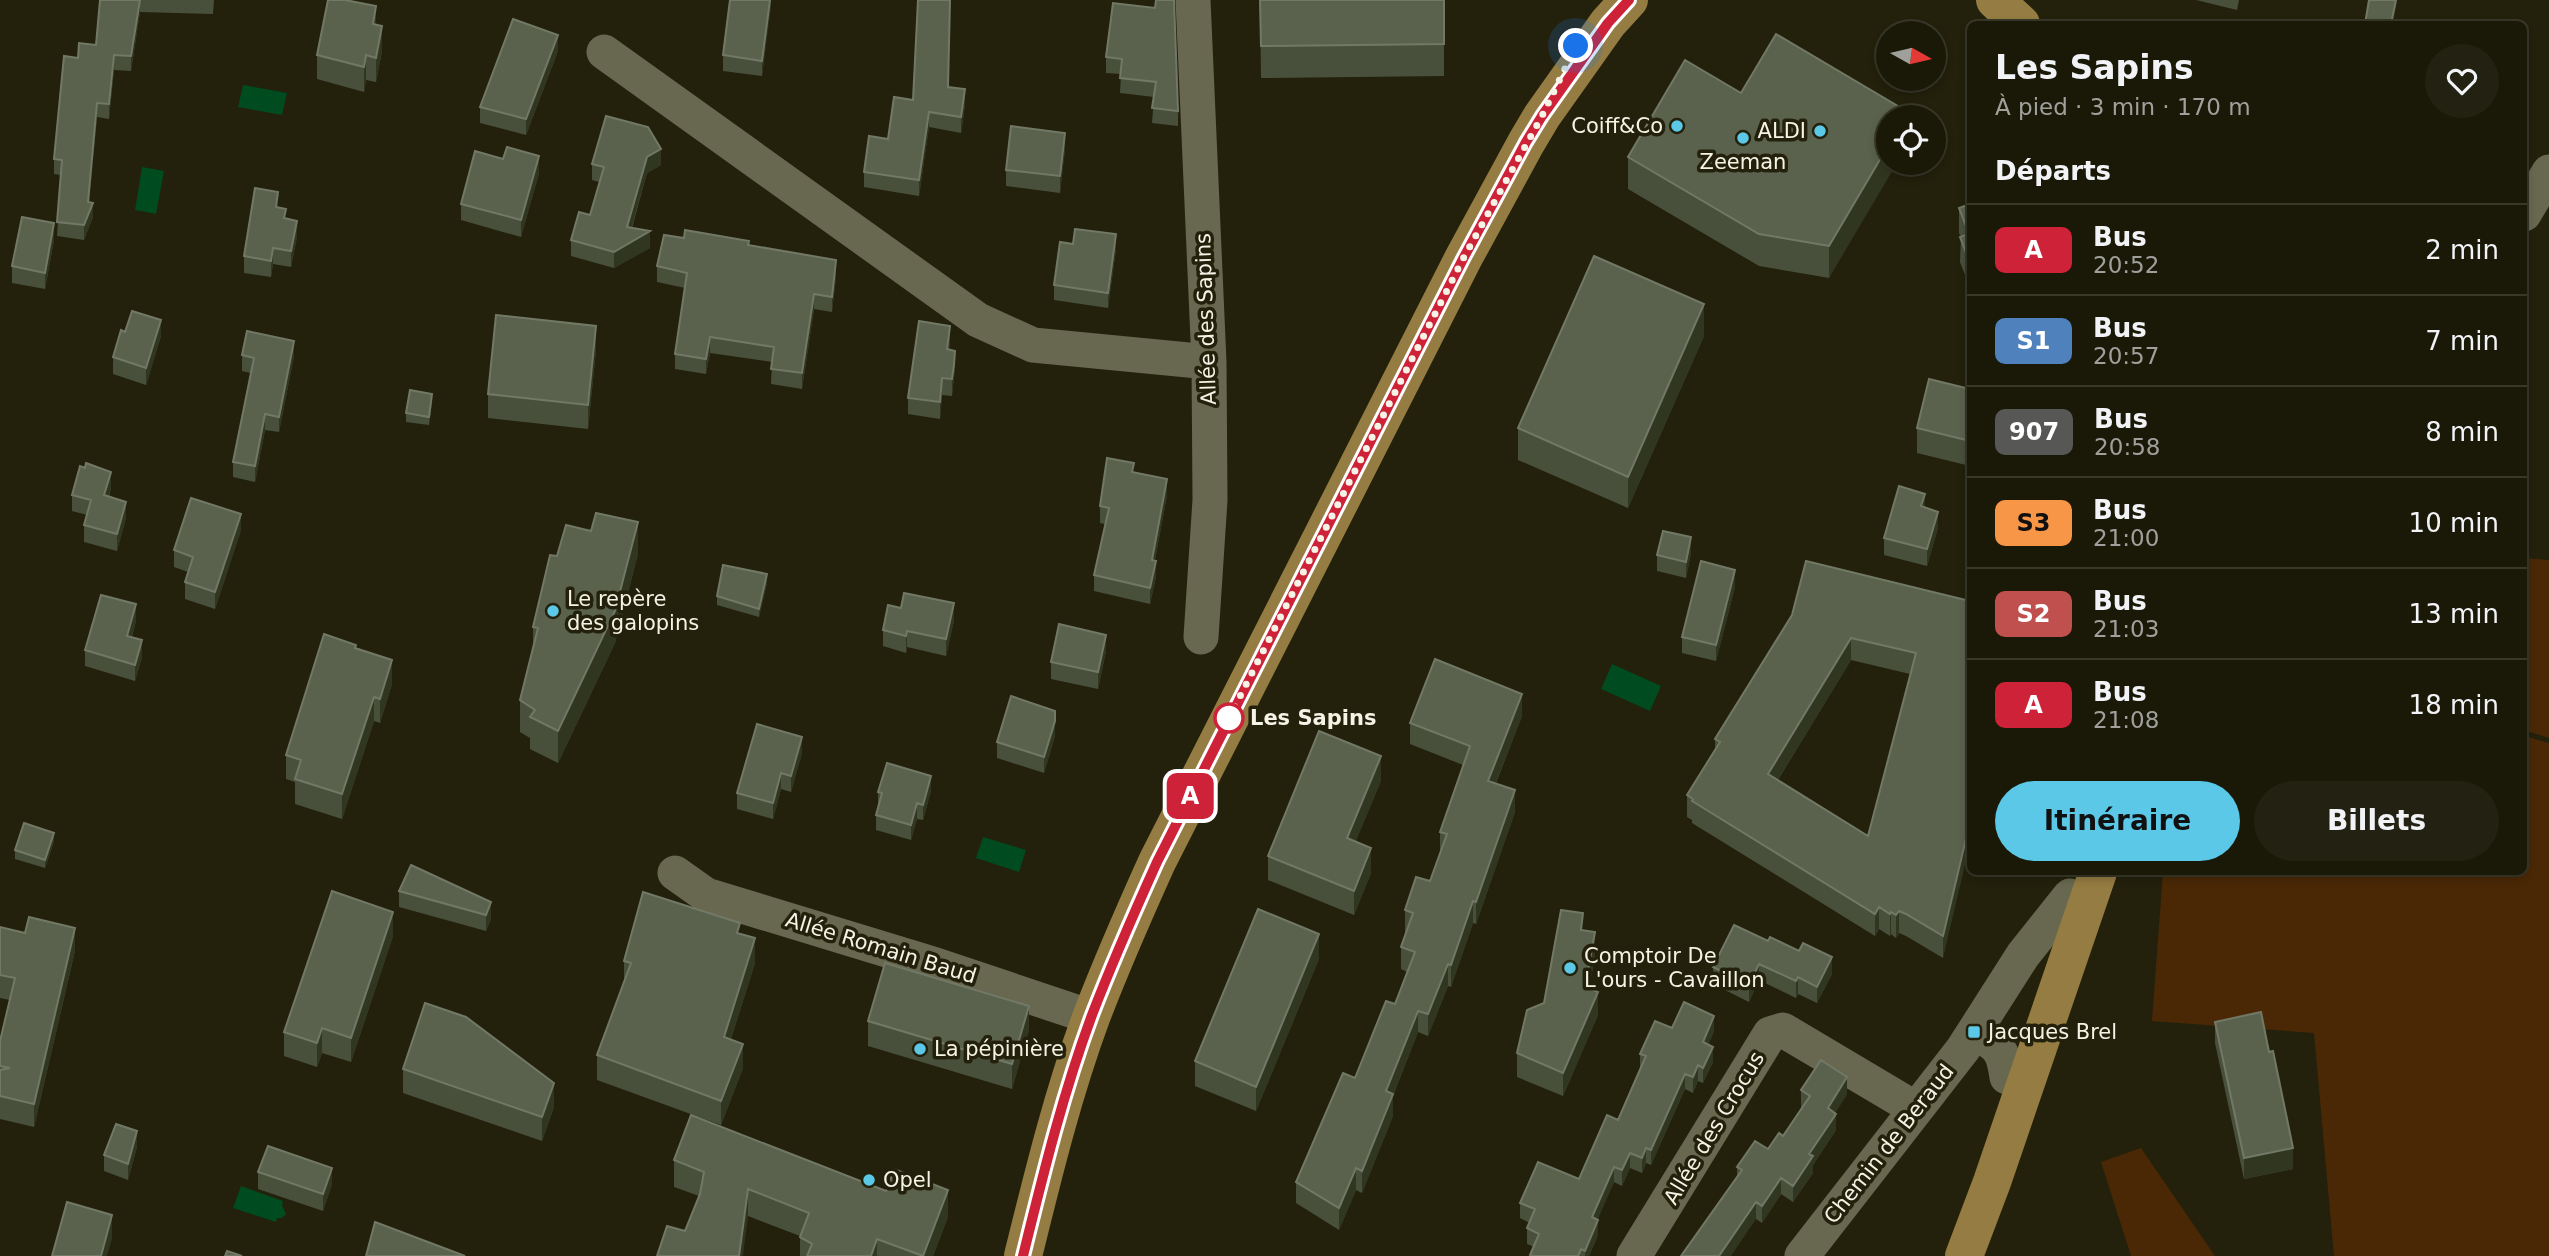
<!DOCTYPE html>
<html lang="fr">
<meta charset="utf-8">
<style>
:root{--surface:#1a1908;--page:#232212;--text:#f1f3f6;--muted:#9fa09c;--line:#383829;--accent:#5ac8e6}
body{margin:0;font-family:"DejaVu Sans",sans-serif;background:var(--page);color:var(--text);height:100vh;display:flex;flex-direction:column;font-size:26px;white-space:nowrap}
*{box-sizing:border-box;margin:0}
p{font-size:23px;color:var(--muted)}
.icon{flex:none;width:38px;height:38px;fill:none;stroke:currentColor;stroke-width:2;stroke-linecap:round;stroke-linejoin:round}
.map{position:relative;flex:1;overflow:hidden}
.details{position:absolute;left:1967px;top:21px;width:560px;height:854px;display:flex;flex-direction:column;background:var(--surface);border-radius:10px;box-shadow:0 4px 10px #0003,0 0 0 2px var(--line)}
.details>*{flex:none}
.badge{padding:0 14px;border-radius:10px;font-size:24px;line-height:46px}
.needle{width:46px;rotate:98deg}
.fabs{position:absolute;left:1876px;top:21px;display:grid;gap:14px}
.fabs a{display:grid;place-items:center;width:70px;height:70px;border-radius:50%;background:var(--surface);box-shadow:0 4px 10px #0003,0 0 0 2px var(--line);font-size:35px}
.you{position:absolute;width:35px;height:35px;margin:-18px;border:5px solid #fff;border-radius:50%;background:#1a73e8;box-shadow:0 0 0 10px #1a73e833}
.map>.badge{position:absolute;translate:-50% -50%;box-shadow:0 0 0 4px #fff}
h2{padding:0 28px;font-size:26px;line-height:63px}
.round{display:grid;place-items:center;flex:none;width:74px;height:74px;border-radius:37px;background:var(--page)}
.headline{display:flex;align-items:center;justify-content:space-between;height:119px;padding:0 28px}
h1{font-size:33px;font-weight:700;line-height:52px}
.cta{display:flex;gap:14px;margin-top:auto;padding:14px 28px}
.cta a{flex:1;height:80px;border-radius:42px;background:var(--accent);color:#111;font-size:28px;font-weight:700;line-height:80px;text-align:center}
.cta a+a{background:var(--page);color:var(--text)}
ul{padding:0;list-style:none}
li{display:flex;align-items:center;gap:21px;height:91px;padding:0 28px;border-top:2px solid var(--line)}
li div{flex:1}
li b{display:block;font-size:26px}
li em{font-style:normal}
li .badge{min-width:77px;font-weight:700;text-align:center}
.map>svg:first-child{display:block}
</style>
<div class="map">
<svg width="2549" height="1256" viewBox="0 0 2549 1256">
<rect width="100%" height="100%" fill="#23210b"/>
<path fill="#4a2806" d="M2524,558L2549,560V738L2524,730Z
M2524,736L2549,743V1256H2334L2314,1033L2152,1021L2163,872H2524Z
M2141,1148L2215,1256H2131L2101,1162Z"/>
<path fill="#004b1f" d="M243,85L287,93L282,115L238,107Z
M142,167L164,171L156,214L135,210Z
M1612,664L1661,686L1650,711L1601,689Z
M983,837L1026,850L1019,872L976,858Z
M241,1186L283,1201L282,1205L286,1214L282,1218H277L276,1222L233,1208Z"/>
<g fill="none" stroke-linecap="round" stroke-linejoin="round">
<path stroke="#68674f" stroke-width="35" d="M1193,0L1209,362L1210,500L1201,637
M604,52L978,320L1033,345L1209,362
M2524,214L2549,172
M675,873L706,895L936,965L1091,1017
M1974,1032C1999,1046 2003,1049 2007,1077
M1634,1256L1770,1034L1783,1030L1916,1109
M1802,1256L1963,1049L2023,955L2070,896"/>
<path stroke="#947c42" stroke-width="38" d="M1995,0L2021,24
M1023,1256C1043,1175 1063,1093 1092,1015C1112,963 1134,913 1157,862L1464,257L1526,143L1542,116L1608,23L1629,0
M1964,1256L1992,1182L2098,872"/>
</g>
<path fill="#48503c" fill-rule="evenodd" d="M100,0H214L213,14L140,12L131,71L114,70L109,119L97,117L89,202L93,217L84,240L57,236L61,175L54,174V159L78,58L96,45Z
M771,0L762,76L723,71V55Z
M1260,0H1444V76L1261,78Z
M2196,0H2239L2237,10Z
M1113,3L1178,111V126L1152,123L1154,97L1120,93L1121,74L1106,73V57Z
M376,25L382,51L376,82L366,80L364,92L317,79V55Z
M558,51L526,135L480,123V107Z
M948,87L965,105L961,133L929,127L919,196L864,187V172L888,139L913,100Z
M1741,93L1908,117L1829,278L1759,266L1628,189V157Z
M1065,149L1060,193L1006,186V170Z
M503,159L539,173L521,237L461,220V204Z
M592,164L661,165L647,173L632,228L650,248L614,268L571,256V240L590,215L599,182L592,180Z
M1970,204V288L1960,262L1961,237L1959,233V208Z
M278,208L297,237L291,267L273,264L271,277L244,273V256Z
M684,238L749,245L836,276L832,312L814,309L802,389L771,384L772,362L710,353L706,374L675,369V354L685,288L657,282V266Z
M54,240L45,289L12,283V266Z
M1116,249L1108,308L1054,300V285Z
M125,332L161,336L146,385L113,374V357Z
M1704,336L1628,508L1518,460V428Z
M950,342L949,350L955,367L952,396L942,395L940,419L908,414V398Z
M596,350L588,429L488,418V394Z
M242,355L294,356L279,432L265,430L255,482L233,477V462L251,373L242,371Z
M1970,389V466L1917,453V428Z
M432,402L429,425L406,422V413Z
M1134,472L1167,495L1155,560L1156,577L1150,604L1094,591V575L1105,524L1100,523V506Z
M111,488L109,497L126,518L117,551L84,542V525L87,515L72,511V495Z
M1925,508L1938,528L1927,566L1884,555V538Z
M241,530L215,609L185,599V582L188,572L174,567V550Z
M1691,553L1686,578L1657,571V555Z
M638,554L615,643L558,763L530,749V738L520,732V700L533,649V627L557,556Z
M767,583L759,617L717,605V596Z
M1735,587L1716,661L1682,653V637Z
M1970,601L1943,958L1906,936L1899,933L1896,938L1891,934L1890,936L1879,929L1875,936L1692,823V820L1687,817V795L1715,750V739L1792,615ZM1851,660L1910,674L1868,836L1778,780Z
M901,608L954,620L946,656L907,647L906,653L883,646V630Z
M136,621L132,637L142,657L135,681L85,666V650Z
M356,648L392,684L380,723L374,721L342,819L295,804V782L286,779V755Z
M1106,651L1098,689L1051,679V662Z
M1522,716L1496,783L1515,812L1476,924L1473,923L1451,987L1448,986L1428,1036L1418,1032L1393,1096V1116L1362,1193L1356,1190L1339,1230L1296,1203V1182L1355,1078L1395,1004L1407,972L1401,969V947L1406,932H1405V910L1430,881L1440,853V832L1463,765L1410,744V723Z
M1055,736L1044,773L997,758V742Z
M802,753L791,792L781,789L773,819L737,809V793Z
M1381,781L1355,842L1371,873L1354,915L1268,880V856Z
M931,791L923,820L917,819L911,840L876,830V815L878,807V792Z
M54,841L45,868L15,859V850Z
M399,891L491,902V919L486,931L399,907Z
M1734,925L1832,974L1817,1003L1798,994L1796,998L1759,980L1749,1002L1713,984V967Z
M0,927L75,951L34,1127L0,1119V1041L10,1000L0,998Z
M1583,930L1595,956L1589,989L1598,1015L1563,1096L1517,1077V1053Z
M740,934L755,963L731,1039L743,1068L721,1125L597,1080V1055L624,983V961Z
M393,936L351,1062L322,1053L317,1067L284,1056V1032Z
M1319,959L1256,1111L1195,1086V1061Z
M868,1021L1029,1030L1012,1089L868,1046Z
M2215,1022L2293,1169L2244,1179L2215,1043Z
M1672,1028L1714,1031L1708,1045L1713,1062L1703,1083L1698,1081L1693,1093L1685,1089L1651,1165L1646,1163L1642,1173L1630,1168L1622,1186L1614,1182L1597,1219L1598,1235L1589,1256H1530L1534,1247L1527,1244V1228L1530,1223L1520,1218V1203L1579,1179L1618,1120L1640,1069V1054Z
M403,1069L554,1107L542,1141L403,1093Z
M1801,1090L1847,1094L1835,1113L1836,1130L1813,1165V1173L1793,1202L1781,1194L1762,1223L1756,1219L1737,1176V1167L1768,1149L1783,1136L1802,1107H1801Z
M137,1147L128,1180L104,1171V1155Z
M674,1160L948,1217L933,1256H800V1236L748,1216L685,1231L699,1196L674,1187Z
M258,1172L332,1184L323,1211L258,1189Z"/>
<path fill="#313621" d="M140,0V12L131,71V56Z
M770,0H771V7L762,76V61Z
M2396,0H2397L2393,24H2391Z
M376,6V31L373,24Z
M382,26V51L376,82V58Z
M558,35V51L526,135V119Z
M114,55V70L109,119V104Z
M366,55V80L364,92V67Z
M965,89V105L961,133V117Z
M97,103V117L88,217L93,203V217L84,240V225Z
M929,112V127L919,196V180Z
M1065,133V149L1060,193V176Z
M1888,146V163H1897L1829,278V246Z
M661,149V165L647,173L627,243V227L647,157Z
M539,156V173L521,237V220Z
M297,221V237L291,267V251Z
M54,223V240L45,289V273Z
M650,231V248L614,268V252Z
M1116,234V249L1108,308V293Z
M273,248V264L271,277V261Z
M836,260V276L832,312V297Z
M814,294V309L802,389V373Z
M1704,304V336L1628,508V477Z
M161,320V336L146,385V368Z
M596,326V350L588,429V405Z
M950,326V342L947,366V349Z
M710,337V353L706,374V359Z
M294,341V356L279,432V417Z
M955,351V367L952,396V379Z
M942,378V395L940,419V402Z
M432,394V402L429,425V417Z
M265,414V430L255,482V466Z
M111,472V488L104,512V495Z
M1167,479V495L1152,576V560Z
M1925,494V510L1921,506Z
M126,502V518L117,551V534Z
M1938,512V528L1927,566V549Z
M241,514V530L215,609V592Z
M638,522V554L615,643L558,763V731Z
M1691,537V553L1686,578V562Z
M1156,561V577L1150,604V588Z
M1735,570V587L1716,661V645Z
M767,574V583L759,617V609Z
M954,603V620L946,656V639Z
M136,604V621L127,653V636Z
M907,631V647L906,653V636Z
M1106,635V651L1098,689V672Z
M1851,638V660L1768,796V774Z
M142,640V657L135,681V665Z
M392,660V684L380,723V699Z
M1522,694V716L1488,802V781Z
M374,697V721L342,819V794Z
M1055,721V736L1044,773V757Z
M802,737V753L791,792V776Z
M1381,756V781L1347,863V838Z
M781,773V789L773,819V803Z
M931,776V791L923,820V805Z
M1515,790V812L1476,924V902Z
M917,803V819L911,840V825Z
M1970,822V844L1943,958V936Z
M54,833V841L45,868V860Z
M1371,848V873L1354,915V891Z
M1473,901V923L1451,987V965Z
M491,902V919L486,931V915Z
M1879,907V929L1875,936V914Z
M1899,911V933L1896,938V915Z
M393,912V936L351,1062V1038Z
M1891,912V934L1890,936V914Z
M75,928V951L34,1127V1104Z
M1595,932V956L1585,1010V987Z
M1319,934V959L1256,1111V1087Z
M755,938V963L724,1061V1037Z
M1832,957V974L1817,1003V987Z
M1448,964V986L1428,1036V1014Z
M1759,964V980L1749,1002V985Z
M1798,977V994L1796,998V981Z
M1598,992V1015L1563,1096V1073Z
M1029,1006V1030L1012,1089V1064Z
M1418,1011V1032L1393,1096V1116L1362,1193V1171L1386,1091Z
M1714,1016V1031L1703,1057V1042Z
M322,1028V1053L317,1067V1043Z
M743,1044V1068L721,1125V1101Z
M1713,1047V1062L1703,1083V1068Z
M1698,1065V1081L1693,1093V1077Z
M1685,1074V1089L1651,1165V1150Z
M1847,1077V1094L1828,1124V1108Z
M554,1083V1107L542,1141V1117Z
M1836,1114V1130L1813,1165V1173L1793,1202V1186L1809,1154Z
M137,1131V1147L128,1180V1164Z
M1646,1148V1163L1642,1173V1158Z
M2293,1148V1169L2244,1179V1158Z
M1630,1153V1168L1622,1186V1170Z
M1614,1167V1182L1592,1233V1217Z
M332,1168V1184L323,1211V1194Z
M1356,1168V1190L1339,1230V1208Z
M1781,1178V1194L1762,1223V1206Z
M748,1189V1216L743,1256H739Z
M948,1190V1217L933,1256H923Z
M1756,1202V1219L1731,1256H1719Z
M112,1215V1239L107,1256H101Z
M1598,1220V1235L1589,1256H1585V1251Z
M877,1239V1256H871Z"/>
<path fill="#5a624e" stroke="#727866" stroke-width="2" fill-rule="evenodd" d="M100,0H140L131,56L114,55L109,104L97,103L88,202L93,203L84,225L57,222L62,160L54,159L64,56L78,58L79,43L96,45Z
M328,0H345L376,6L373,24L382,26L376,58L366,55L364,67L317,55Z
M730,0H770L762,61L723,55Z
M918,0H950L948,87L965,89L961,117L929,112L919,180L864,172L869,136L888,139L894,97L913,100Z
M1156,0H1174L1178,111L1152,108L1156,82L1120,78L1122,59L1106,57L1113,3L1155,8Z
M1260,0H1444V44L1261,46Z
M2369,0H2396L2391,24H2365Z
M513,19L558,35L526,119L480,107Z
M1776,34L1908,112L1905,117H1888V146L1829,246L1759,234L1628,157L1685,60L1741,93Z
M606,116L648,127L661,149L647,157L627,227L650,231L614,252L571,240L579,212L590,215L604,167L592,164Z
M1011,126L1065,133L1060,176L1006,170Z
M507,147L539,156L521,220L461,204L475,151L503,159Z
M255,188L278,192L276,207L286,209L284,218L297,221L291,251L273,248L271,261L244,256Z
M1970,204V263L1960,237L1969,234L1959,208Z
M22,217L54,223L45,273L12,266Z
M1075,229L1116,234L1108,293L1054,285L1060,242L1073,244Z
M685,230L749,241L748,245L836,260L832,297L814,294L802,373L771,369L774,347L710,337L706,359L675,354L687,273L657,266L664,235L684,238Z
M1594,256L1704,304L1628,477L1518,428Z
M132,311L161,320L146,368L113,357L121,330L125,332Z
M496,315L596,326L588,405L488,394Z
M919,321L950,326L947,349L955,351L954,365L952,379L942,378L940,402L908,398Z
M247,331L294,341L279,417L265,414L255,466L233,462L254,358L242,355Z
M1929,379L1970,389V441L1917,428Z
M410,390L432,394L429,417L406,413Z
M1107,458L1134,463L1132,472L1167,479L1152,560L1156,561L1150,588L1094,575L1109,508L1100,506Z
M86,463L111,472L104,495L126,502L117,534L84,525L91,500L72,495L80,466L85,468Z
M1899,486L1925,494L1921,506L1938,512L1927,549L1884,538Z
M191,498L241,514L215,592L185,582L193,557L174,550Z
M596,513L638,522L615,611L558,731L530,717L535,710L520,700L538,628L533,627L550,555L557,556L566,525L591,531Z
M1663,531L1691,537L1686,562L1657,555Z
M1701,561L1735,570L1716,645L1682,637Z
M1806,561L1970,601V822L1943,936L1906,914L1899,911L1896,915L1891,912L1890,914L1879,907L1875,914L1692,801L1693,799L1687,795L1720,742L1715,739L1792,615ZM1851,638L1916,653L1868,836L1768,774Z
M723,565L767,574L759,609L717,596Z
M904,593L954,603L946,639L907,631L906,636L883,630L888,605L901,608Z
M101,595L136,604L127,636L142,640L135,665L85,650Z
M1059,624L1106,635L1098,672L1051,662Z
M324,634L356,645L355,648L392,660L380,699L374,697L342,794L295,779L301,760L286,755Z
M1435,659L1522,694L1488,781L1515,790L1476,902L1473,901L1451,965L1448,964L1428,1014L1418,1011L1386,1091L1393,1094L1362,1171L1356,1168L1339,1208L1296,1182L1343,1073L1355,1078L1386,1001L1395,1004L1415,952L1401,947L1413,913L1405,910L1416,877L1430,881L1447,834L1440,832L1470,746L1410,723Z
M1011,696L1055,711V721L1044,757L997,742Z
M757,724L802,737L791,776L781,773L773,803L737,793Z
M1319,731L1381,756L1347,838L1371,848L1354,891L1268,856Z
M887,763L931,776L923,805L917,803L911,825L876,815L882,793L878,792Z
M24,823L54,833L45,860L15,850Z
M411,865L491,902L486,915L399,891Z
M332,891L393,912L351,1038L322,1028L317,1043L284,1032Z
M643,892L740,923L737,933L755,938L724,1037L743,1044L721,1101L597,1055L631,963L624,961Z
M1258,909L1319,934L1256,1087L1195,1061Z
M1561,910L1583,913L1581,930L1595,932L1585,987L1598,992L1563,1073L1517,1053L1527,1010L1544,1003Z
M29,917L75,928L34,1104L0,1096V1070L10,1068L0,1066V1041L15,978L0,975V927L25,933Z
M1734,925L1768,941L1770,937L1799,951L1803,943L1832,957L1817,987L1798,977L1796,981L1759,964L1749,985L1713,967Z
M885,963L1029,1006L1012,1064L868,1021Z
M1684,1002L1714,1016L1703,1042L1713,1047L1703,1068L1698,1065L1693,1077L1685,1074L1651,1150L1646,1148L1642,1158L1630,1153L1622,1170L1614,1167L1592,1217L1598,1220L1585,1251L1581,1249L1578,1256H1533L1530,1255L1539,1234L1527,1228L1535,1209L1520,1203L1538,1162L1579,1179L1607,1115L1618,1120L1646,1056L1640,1054L1655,1021L1672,1028Z
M425,1003L466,1017L554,1083L542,1117L403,1069Z
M2261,1012L2269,1052L2273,1051L2293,1148L2244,1158L2215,1022Z
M1821,1060L1847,1077L1828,1108L1836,1114L1809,1154L1813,1156L1793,1186L1781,1178L1762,1206L1756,1202L1719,1256H1681L1742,1170L1737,1167L1755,1141L1768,1149L1779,1133L1783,1136L1810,1096L1801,1090Z
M691,1115L886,1191L894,1169L948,1190L923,1256L877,1239L871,1256H807L812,1244L800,1237L809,1213L748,1189L739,1256H657L667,1226L685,1231L700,1194L704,1172L674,1160Z
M116,1124L137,1131L128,1164L104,1155Z
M268,1146L332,1168L323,1194L258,1172Z
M67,1202L112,1215L101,1256H52Z
M375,1222L465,1256H366Z
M227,1251L242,1256H225Z"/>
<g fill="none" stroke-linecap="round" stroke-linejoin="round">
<g stroke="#fff" stroke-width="16">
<path id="line" d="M1023,1256C1043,1175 1063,1093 1092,1015C1112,963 1134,913 1157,862L1464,257L1526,142L1542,116L1608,23L1629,0"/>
</g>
<use href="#line" stroke="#ce2239" stroke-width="10"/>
<path stroke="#f4f3e5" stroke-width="7" stroke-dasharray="0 12.6" d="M1229,718L1464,257L1542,116L1576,46"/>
</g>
<g fill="#5ac8e6" stroke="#23210b" stroke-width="2.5">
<circle cx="1677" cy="126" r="7"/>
<circle cx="1820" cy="131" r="7"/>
<circle cx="1743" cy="138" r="7"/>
<circle cx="553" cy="611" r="7"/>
<circle cx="1570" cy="968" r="7"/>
<rect x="1967" y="1025" width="14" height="14" rx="3.5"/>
<circle cx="920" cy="1049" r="7"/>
<circle cx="869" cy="1180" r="7"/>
</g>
<circle fill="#fff" stroke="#ce2239" stroke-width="3.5" cx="1229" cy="718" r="14"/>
<g text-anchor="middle" stroke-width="7" stroke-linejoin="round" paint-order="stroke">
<g font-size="21" fill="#f4f3e5" stroke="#23210b" text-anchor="start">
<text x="1663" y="133" text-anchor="end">Coiff&amp;Co</text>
<text x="1806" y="138" text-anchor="end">ALDI</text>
<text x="1743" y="169" text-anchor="middle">Zeeman</text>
<text x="567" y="606">Le repère<tspan x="567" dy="24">des galopins</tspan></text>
<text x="1584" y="963">Comptoir De<tspan x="1584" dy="24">L'ours - Cavaillon</tspan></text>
<text x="1988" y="1039">Jacques Brel</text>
<text x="934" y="1056">La pépinière</text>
<text x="883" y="1187">Opel</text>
</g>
<g font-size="21" fill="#f4f3e5" stroke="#23210b">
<text transform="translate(1206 319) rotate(-92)" y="7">Allée des Sapins</text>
<text transform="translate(881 948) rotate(17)" y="7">Allée Romain Baud</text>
<text transform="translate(1714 1128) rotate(-59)" y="7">Allée des Crocus</text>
<text transform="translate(1889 1144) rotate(-52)" y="7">Chemin de Beraud</text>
</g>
<g font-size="21" font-weight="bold" fill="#f4f3e5" stroke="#23210b" text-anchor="start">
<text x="1250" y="725">Les Sapins</text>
</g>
</g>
</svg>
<div class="fabs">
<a><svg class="needle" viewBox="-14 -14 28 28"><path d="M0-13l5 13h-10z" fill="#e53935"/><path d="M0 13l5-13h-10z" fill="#9fa09c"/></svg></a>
<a><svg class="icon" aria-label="locate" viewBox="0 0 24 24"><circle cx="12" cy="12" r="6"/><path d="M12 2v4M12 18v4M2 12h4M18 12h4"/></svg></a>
</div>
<div class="you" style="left:1576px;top:46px"></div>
<b class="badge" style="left:1190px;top:796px;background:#ce2239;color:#fff">A</b>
<section class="details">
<div class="headline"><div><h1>Les Sapins</h1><p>À pied · 3 min · 170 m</p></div><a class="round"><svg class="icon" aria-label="heart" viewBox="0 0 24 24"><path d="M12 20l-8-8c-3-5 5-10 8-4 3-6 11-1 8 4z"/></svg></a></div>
<h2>Départs</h2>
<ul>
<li><span class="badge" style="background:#ce2239;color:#fff">A</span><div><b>Bus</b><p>20:52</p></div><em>2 min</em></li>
<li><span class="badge" style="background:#4f81bd;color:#fff">S1</span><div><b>Bus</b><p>20:57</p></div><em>7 min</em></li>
<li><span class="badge" style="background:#575756;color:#fff">907</span><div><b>Bus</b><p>20:58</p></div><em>8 min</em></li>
<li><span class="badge" style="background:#f79646;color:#111">S3</span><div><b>Bus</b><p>21:00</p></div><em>10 min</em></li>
<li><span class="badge" style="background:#c0504d;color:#fff">S2</span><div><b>Bus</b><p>21:03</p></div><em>13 min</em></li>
<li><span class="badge" style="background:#ce2239;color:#fff">A</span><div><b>Bus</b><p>21:08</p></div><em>18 min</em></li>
</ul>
<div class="cta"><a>Itinéraire</a><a>Billets</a></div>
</section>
</div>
